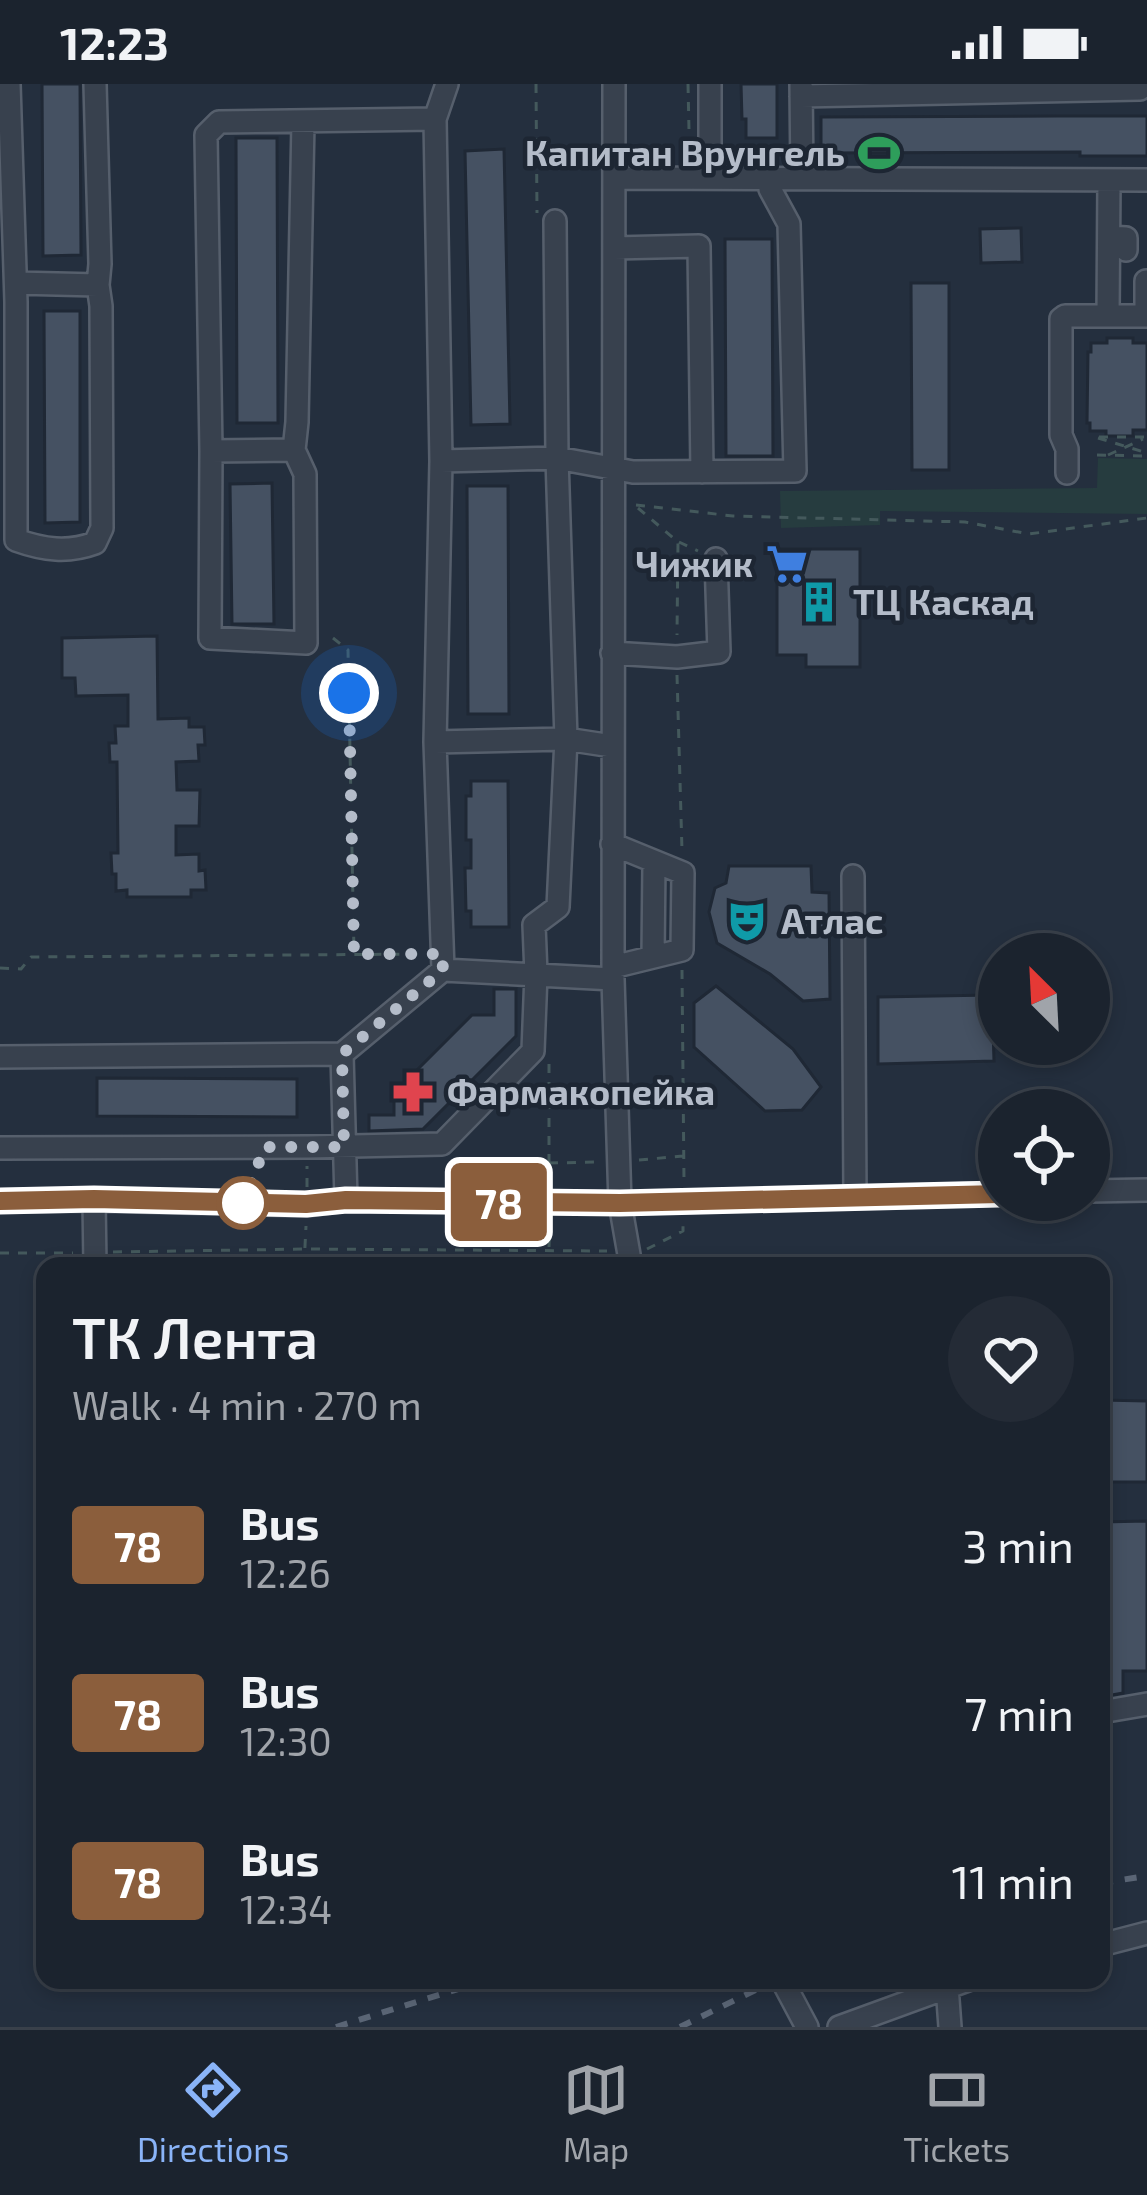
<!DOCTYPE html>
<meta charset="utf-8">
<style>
:root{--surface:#1b232e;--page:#242b36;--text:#f1f3f6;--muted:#a0a4aa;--line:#39404a;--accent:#8ab4f8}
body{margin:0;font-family:"Exo 2",sans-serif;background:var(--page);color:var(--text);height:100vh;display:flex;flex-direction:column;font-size:45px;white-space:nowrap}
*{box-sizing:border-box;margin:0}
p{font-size:39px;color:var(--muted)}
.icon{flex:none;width:66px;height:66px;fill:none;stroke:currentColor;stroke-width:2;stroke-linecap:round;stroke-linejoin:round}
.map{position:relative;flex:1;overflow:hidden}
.details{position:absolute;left:36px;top:1173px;width:1074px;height:732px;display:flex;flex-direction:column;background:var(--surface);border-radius:24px;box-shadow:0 6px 18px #0003,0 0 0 3px var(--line)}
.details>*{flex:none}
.badge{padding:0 24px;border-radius:9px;font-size:42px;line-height:78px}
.needle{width:78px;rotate:336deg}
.buttons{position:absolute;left:978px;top:849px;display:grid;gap:24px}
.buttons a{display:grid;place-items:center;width:132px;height:132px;border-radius:50%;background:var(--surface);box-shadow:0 6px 18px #0003,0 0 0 3px var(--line);font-size:60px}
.you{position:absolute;width:60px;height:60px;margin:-30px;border:9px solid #fff;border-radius:50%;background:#1a73e8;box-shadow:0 0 0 18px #1a73e833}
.map>.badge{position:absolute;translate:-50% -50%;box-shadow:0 0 0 6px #fff}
.round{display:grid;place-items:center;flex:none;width:126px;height:126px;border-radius:63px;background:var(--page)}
.head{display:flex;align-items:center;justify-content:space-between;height:204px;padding:0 36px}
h1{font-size:57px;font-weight:600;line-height:90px}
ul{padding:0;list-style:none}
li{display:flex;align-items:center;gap:36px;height:168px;padding:0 36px}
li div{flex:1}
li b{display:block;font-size:45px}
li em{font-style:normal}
li .badge{min-width:132px;font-weight:700;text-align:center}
.status{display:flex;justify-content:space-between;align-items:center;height:84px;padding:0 60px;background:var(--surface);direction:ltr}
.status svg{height:33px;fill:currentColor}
.menu{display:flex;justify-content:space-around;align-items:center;height:168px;border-top:3px solid var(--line);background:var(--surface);font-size:33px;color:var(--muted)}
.menu a{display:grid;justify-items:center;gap:6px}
.menu .selected{color:var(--accent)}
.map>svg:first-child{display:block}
</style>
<div class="status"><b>12:23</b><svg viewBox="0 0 49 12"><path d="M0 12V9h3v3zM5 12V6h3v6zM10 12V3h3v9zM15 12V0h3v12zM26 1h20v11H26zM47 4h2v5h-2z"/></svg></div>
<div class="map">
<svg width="1147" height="1943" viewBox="0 0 1147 1943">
<rect width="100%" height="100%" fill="#242f3e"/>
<path fill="#263c3f" d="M1098,374L1147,375V430L880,427V441L781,444L780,407L1097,404Z"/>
<path fill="#455162" stroke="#1f2835" stroke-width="3" d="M42,0H80L81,171L43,172Z
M741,0H777V54H746V35H742Z
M1057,32H1147V72H1080V68L821,69V33Z
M236,54H277L278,339H237Z
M504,65L510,340L471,341L465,67Z
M1021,144L1022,178L981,179L980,145Z
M725,155H772L773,372H726Z
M911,199H949V386H912Z
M44,227H80V438L45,439Z
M1107,254H1133V259H1147V346H1133V352H1106V347H1090V339H1087L1088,268H1091V259H1107Z
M272,399L274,540H232L230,400Z
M467,402H508L509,630H468Z
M777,465H860V583H806V571H777Z
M157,552L158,635L189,634V643H204L205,661H198L199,677L176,678L177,706H200L199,742H176V771L199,770V787L205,786L206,806H191V813H127V806L116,807V790H112L111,769H118L117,678H110L109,659H116L115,642H128V611L76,612L75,594H62V554Z
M471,697H508L509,843H471V827H466L465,784H471V756H466V712H471Z
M729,782H811L812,808L829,809L830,915L803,917L770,890L717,859L709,828L715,804L726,799Z
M716,902L793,965L821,1003L802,1026L765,1027L694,963V919Z
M494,905H516V952L423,1045L369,1047V1031H394V1009L472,931H494Z
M992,911L994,977L878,980V913Z
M97,994L297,995V1033L97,1032Z
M1101,1316L1147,1317V1398H1101Z
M1147,1437V1587H1123V1609L1101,1613V1438Z"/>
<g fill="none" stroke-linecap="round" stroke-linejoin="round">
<g stroke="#565f6c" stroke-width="26">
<path id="minor" d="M9,0L16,218V456C44,466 68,469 95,459L102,444L101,222L98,201L100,180L95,0
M447,0L435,35L441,377L557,374L633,388L795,387L789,140L770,105
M614,0L613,895L620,1119L631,1182
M710,0V94
M801,1L802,94
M801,12L1140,5
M303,38L297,338L294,366L211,367L206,51L219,38L435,35
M614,94L1147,96
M1109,153L1126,154V166
M614,164L699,162L702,388
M16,199L98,201
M1108,232H1146V197
M211,367L210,554L306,559L305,390L294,366
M1067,389V365L1061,351V235L1065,232H1108L1109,96
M612,569L677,573L719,568L716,475
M435,658L566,655L612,662
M612,760L683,789L682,866L613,883
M853,792L855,1113
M653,873L654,778
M443,886L613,895
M342,970L443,886L435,658L441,377
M0,973L342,970L346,1116
M0,1064L308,1063L442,1060L533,967L536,890L534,841L558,823L566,655L557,374L555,137
M1089,1107L1147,1106
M94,1116L95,1182
M0,1117L94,1116L306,1121L346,1116L620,1119L999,1110
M1101,1628L1147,1620
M1101,1861L1147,1849
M782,1896L807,1943
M947,1902L950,1943
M839,1943L968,1896"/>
</g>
<path stroke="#44595c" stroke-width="3" stroke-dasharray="9 9" stroke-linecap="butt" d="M536,0L537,129
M688,0L689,46
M1099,353H1147
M1098,354L1147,369
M1097,371L1147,372
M1108,371L1143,355
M636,421L733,432L965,438L1029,450L1147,434
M638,424L678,458L677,551
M679,458L698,467
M333,554L348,566L354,869
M677,591L682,767
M0,884L21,885L31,873L425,870
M682,886L684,1098
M639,1076L683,1072
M549,1079V979
M550,1097L549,1079L599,1078
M307,1103V1082
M549,1163L550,1137
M647,1165L683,1147V1138
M113,1168L307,1165L607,1167
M0,1169H73
M304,1182L306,1142"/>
<use href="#minor" stroke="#38414e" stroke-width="21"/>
<path stroke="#5a6575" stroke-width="6" stroke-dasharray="12 12" stroke-linecap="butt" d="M1101,1799L1147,1792
M336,1943L487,1896
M680,1943L776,1896"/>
</g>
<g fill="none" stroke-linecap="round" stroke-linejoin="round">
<g stroke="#fff" stroke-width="27">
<path id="line" d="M0,1117L94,1115L306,1120L346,1116L620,1119L999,1110"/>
</g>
<use href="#line" stroke="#8b5e3c" stroke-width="18"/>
<path stroke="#b4bcc9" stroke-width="12" stroke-dasharray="0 21.6" d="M243,1119L265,1063H344L342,970L443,886L442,870H354L349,609"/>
</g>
<defs>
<g id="stadium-bare" transform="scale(3.24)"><path d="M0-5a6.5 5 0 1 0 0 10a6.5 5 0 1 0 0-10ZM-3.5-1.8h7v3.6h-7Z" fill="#2e9e5b" stroke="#1d2633" stroke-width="2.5" paint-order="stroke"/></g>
<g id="supermarket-bare" transform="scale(3.24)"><path d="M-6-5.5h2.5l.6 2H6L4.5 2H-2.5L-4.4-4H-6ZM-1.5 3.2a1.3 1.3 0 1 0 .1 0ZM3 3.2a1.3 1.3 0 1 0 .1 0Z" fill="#3f7fe0" stroke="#1d2633" stroke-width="2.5" paint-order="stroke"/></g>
<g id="building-bare" transform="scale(3.24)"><path d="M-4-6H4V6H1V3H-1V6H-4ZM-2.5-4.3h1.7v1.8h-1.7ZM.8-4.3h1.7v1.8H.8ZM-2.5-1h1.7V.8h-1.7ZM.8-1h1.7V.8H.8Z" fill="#0f9aa8" stroke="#1d2633" stroke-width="2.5" paint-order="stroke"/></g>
<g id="theatre-bare" transform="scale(3.24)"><path d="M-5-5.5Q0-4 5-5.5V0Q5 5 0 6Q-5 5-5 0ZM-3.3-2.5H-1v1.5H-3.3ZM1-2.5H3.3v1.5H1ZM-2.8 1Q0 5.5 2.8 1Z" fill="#0f9aa8" stroke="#1d2633" stroke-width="2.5" paint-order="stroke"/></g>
<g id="pharmacy-bare" transform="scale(3.24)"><path d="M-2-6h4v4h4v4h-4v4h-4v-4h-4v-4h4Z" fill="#e0444e" stroke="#1d2633" stroke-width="2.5" paint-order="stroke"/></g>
</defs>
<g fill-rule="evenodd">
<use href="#stadium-bare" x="879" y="69"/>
<use href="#supermarket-bare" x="787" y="480"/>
<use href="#building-bare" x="819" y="518"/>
<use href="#theatre-bare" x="747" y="837"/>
<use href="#pharmacy-bare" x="413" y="1008"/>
</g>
<circle fill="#fff" stroke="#8b5e3c" stroke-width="6" cx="243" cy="1119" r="24"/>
<g text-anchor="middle" stroke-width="9" stroke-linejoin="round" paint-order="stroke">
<g font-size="36" font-weight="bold" fill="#b4bcc9" stroke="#1d2633" text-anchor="start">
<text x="845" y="82" text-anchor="end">Капитан Врунгель</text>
<text x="753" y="493" text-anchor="end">Чижик</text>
<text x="853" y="531">ТЦ Каскад</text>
<text x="781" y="850">Атлас</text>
<text x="447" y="1021">Фармакопейка</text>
</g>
</g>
</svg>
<div class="buttons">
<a><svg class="needle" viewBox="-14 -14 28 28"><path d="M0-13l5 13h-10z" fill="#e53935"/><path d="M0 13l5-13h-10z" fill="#a0a4aa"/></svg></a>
<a><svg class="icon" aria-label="locate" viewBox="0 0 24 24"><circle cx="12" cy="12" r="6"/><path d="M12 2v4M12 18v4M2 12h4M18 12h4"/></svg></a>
</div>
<div class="you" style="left:349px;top:609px"></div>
<b class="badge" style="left:499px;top:1118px;background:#8b5e3c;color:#fff">78</b>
<section class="details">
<div class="head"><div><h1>ТК Лента</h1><p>Walk · 4 min · 270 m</p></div><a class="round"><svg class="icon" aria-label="heart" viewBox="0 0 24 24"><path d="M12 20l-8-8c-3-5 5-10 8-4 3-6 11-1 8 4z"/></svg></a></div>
<ul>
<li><span class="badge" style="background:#8b5e3c;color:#fff">78</span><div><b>Bus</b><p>12:26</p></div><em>3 min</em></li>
<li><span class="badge" style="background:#8b5e3c;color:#fff">78</span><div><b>Bus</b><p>12:30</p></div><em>7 min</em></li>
<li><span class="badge" style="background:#8b5e3c;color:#fff">78</span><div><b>Bus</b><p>12:34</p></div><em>11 min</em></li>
</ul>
</section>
</div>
<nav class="menu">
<a class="selected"><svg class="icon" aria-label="directions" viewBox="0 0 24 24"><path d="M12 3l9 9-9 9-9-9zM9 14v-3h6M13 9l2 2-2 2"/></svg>Directions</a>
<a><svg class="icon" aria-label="map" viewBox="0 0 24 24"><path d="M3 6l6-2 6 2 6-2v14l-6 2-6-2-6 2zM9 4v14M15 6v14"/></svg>Map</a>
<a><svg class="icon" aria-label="tickets" viewBox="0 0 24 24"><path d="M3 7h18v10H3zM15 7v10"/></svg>Tickets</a>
</nav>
